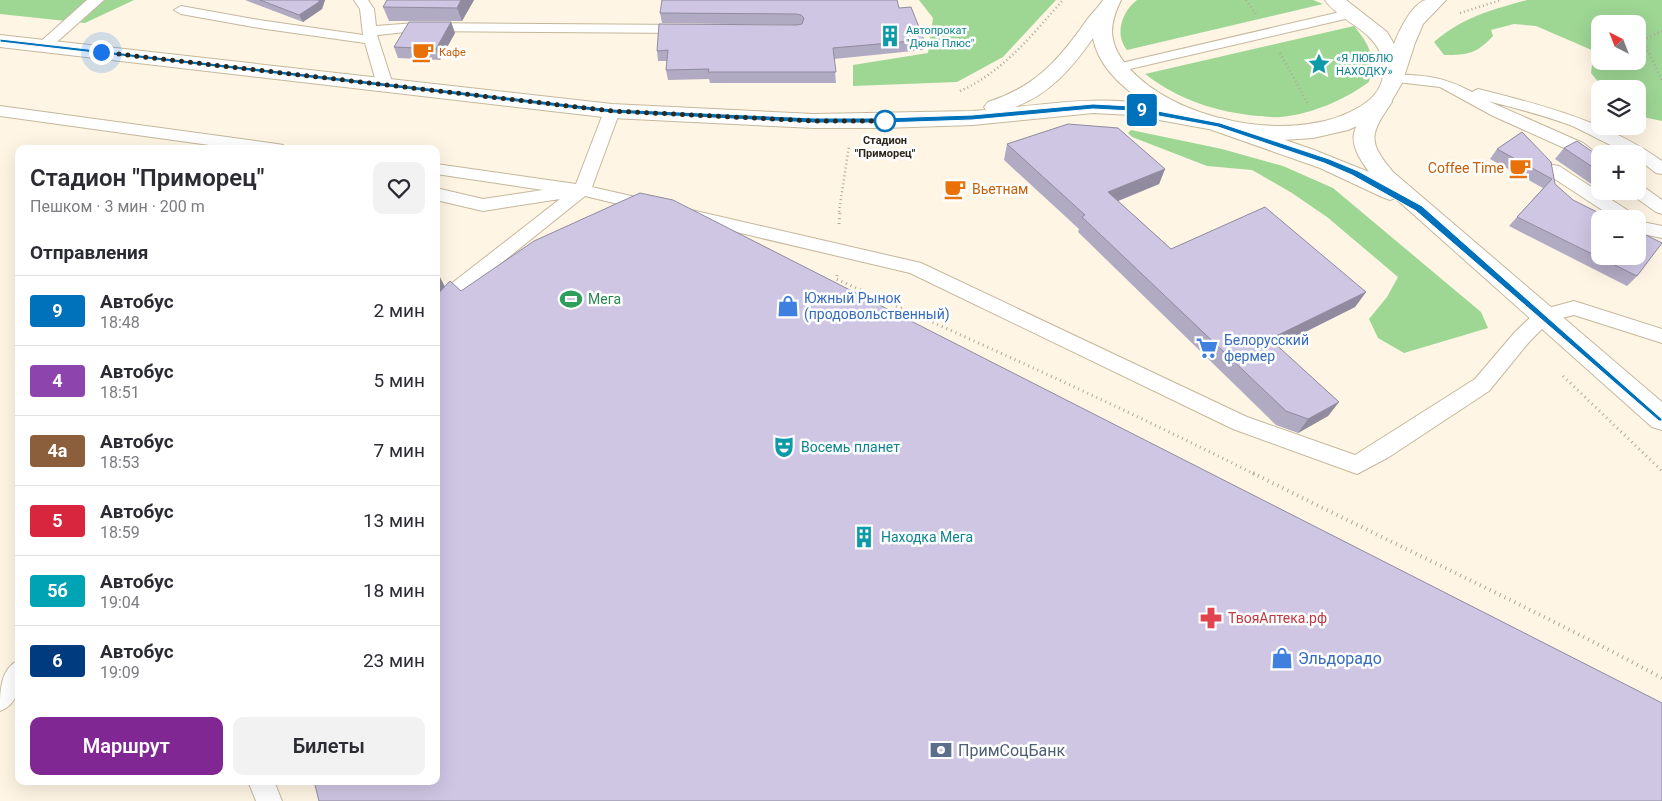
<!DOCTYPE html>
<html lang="ru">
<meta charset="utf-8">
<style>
:root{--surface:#fff;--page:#f2f2f3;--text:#2b2b33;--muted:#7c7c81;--line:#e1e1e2;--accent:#812793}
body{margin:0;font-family:Roboto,sans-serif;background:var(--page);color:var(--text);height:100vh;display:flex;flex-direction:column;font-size:19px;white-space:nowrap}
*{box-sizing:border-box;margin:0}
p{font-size:16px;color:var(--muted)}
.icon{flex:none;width:28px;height:28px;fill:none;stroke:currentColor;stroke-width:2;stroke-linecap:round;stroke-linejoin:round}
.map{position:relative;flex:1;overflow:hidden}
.details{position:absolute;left:15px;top:145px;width:425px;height:640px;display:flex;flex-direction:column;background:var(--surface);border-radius:10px;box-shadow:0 5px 20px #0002}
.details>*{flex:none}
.badge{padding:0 10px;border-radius:4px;font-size:18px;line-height:32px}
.needle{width:32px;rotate:318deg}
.buttons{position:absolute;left:1591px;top:15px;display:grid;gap:10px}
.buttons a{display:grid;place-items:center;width:55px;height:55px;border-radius:10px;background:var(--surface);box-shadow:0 5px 20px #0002;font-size:25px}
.you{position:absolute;width:25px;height:25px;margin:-12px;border:4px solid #fff;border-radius:50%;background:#1a73e8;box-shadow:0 0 0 8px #1a73e833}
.map>.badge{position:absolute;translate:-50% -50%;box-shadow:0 0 0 2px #fff}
h2{padding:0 15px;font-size:19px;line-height:45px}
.round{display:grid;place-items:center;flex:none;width:52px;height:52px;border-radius:10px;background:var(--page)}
.headline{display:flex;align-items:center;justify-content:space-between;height:85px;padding:0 15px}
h1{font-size:24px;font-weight:600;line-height:38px}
.cta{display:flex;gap:10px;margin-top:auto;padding:10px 15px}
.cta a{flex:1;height:58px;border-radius:10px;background:var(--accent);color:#fff;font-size:20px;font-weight:600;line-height:58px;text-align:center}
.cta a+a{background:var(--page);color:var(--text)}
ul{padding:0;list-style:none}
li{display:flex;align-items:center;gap:15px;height:70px;padding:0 15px;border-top:1px solid var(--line)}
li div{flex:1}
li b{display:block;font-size:19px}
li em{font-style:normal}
li .badge{min-width:55px;font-weight:700;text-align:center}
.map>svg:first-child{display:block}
</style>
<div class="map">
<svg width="1662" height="801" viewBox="0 0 1662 801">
<rect width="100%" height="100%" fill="#fef5e4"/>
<path fill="#9ed694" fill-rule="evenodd" d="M0,0H134L85,23L0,14Z
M919,0H1056L1003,57L957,82L853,86V65L928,53L933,18Z
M1137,0H1313L1323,4L1127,50C1114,35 1122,11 1137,0Z
M1527,0H1662V121L1638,116V89H1604L1591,73L1594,51L1536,26L1514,24L1491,30L1493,36C1476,54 1468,55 1444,55L1434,42C1463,17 1491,10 1527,0ZM1600,24H1638V61H1600Z
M1354,26C1371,47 1375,56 1369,82C1344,100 1312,114 1281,117C1274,118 1266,116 1258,116C1216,112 1179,100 1145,74Z
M1131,130L1222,149L1283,166L1333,188L1481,312L1488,328L1404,353L1378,338L1369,319L1387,297L1398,277L1327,217L1292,193L1252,170L1207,166L1132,137L1128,133Z"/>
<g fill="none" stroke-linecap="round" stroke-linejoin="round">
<g stroke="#c5b79b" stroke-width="2">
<path id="service" d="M87,0H104L49,49H39L37,46L39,43Z
M354,0H368L374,9L376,26L416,23L685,25L690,26L692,29L690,32L685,33L416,31L377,35L393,85L390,88H380L377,85L365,43L259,28L181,14L174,10L181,6L259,20L363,35L360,9Z
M1353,9L1358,10L1360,13L1358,16L1117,72L1112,71L1110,68L1112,65L1117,64Z
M1394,74C1427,76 1442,76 1472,92L1478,89C1543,105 1607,122 1662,161V174L1656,173L1638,159V154C1623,154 1587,132 1570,125C1543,115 1515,108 1488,101L1583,143L1600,156V169L1594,168L1571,151L1493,116L1440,87L1389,81L1387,78L1389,75Z
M0,106L277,144L283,145L285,149H238L0,116Z
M612,106L617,108L620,111L592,187L657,202L659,206L657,210L651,212L585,196L459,297L443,315L436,317V298L447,287L560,199L483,211L436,200V188L483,199L543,190L436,174V164L576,184L604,111L607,108Z
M1553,165L1559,166L1635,215L1637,219H1616L1547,174L1545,170L1547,166Z
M1638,185L1644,187L1662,200V214L1656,212L1632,195L1630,191H1638Z
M687,209L921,263L1247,417L1355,455L1475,379L1515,332L1537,311L1574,301L1662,329V343L1574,315L1550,321L1529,342L1489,391L1389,457L1357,474L1233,429L910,273L681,219L678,215L681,211Z
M1638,221L1662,226V238L1638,233Z
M19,660C19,681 22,702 0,711C0,691 0,669 19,660Z
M248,781H274L282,801H256Z"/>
</g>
<g stroke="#c5b79b" stroke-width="2">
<path id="secondary" d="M1381,96L1388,97L1392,102C1370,134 1367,141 1393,172L1662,402V430L1652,427L1395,198L1390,200L1382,197L1320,168L1212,130L1209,125L1212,120L1220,118L1228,120L1314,150L1369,172C1344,138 1352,130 1374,97Z"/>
</g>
<g stroke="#c5b79b" stroke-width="2">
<path id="primary" d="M1103,0H1121C1116,10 1112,21 1112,32C1113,51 1125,65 1138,77C1189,124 1301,144 1361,106C1379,95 1387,79 1382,58C1375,30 1340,22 1325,0H1346L1387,32L1394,44C1399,31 1412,3 1426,0C1432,0 1440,0 1446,0L1423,24L1415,43L1402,83L1388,107L1372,119L1348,130L1313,138L1283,140L1252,137L1132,115L1093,113L973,125L883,128H814L612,118L0,47V35L612,104L814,114L973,111L986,110L984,107L988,102C1034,87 1056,63 1084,24C1089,16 1098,8 1103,0ZM1093,38C1098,67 1125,90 1149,105C1104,96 1060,103 1015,107C1050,94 1072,68 1093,38Z"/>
</g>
<path stroke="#b0a89a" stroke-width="2.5" stroke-dasharray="1 3" stroke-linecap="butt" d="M1246,0L1256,14
M1460,13L1501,0
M1662,31L1643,40L1662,81
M1280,53L1308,104
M960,91C1003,72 1032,35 1063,0
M839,212L849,146"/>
<path stroke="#b0a89a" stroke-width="3" stroke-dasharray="1 4" stroke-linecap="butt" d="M839,224L840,211
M837,275L836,279C977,342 1118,405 1256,475
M1563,376L1662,471"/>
<path stroke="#b0a89a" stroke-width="4" stroke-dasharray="1 4.5" stroke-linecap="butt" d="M1253,473C1389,542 1528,606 1662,678"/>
<use href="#service" fill="#fff" fill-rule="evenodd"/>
<use href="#secondary" fill="#fff" fill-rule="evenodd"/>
<use href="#primary" fill="#fff" fill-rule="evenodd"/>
</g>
<path fill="#b1aac3" d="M245,0H325L322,9L303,22Z
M474,0L462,21H389L383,7Z
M899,8L924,40L923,50L834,59L836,83H710L709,79L668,80L666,70L667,61H658L657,51L798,25L662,23L660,13Z
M451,22L455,33L440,60L398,58L394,47Z
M1522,132L1555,184L1637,276L1627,286L1509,226L1517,217L1543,188L1490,159L1497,149Z
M1007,144L1165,169L1159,184L1118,201L1171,249L1366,292L1355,307L1277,346L1339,402L1328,416L1298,433L1276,425L1078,232L1079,229L1004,160Z
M1564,148L1600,157V190L1555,159Z
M1602,191H1618L1609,196Z"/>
<path fill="#908b9f" d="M319,0H325L322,9L303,22L299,15Z
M461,0H474L462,21L457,8Z
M451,22L455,33L440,60L436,49Z
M1165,169L1159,184L1103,207L1108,192Z
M1614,191H1618L1609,196Z
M436,269L445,287L436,296Z
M1366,292L1355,307L1261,354L1270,339Z
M1339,402L1328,416L1298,433L1308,419Z"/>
<path fill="#cec6e3" stroke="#908b9f" d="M260,0H319V2L299,15Z
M387,0H461L457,8L383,7Z
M662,0H897L899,8L911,7L924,40L833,48L836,72H708L709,69L666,70L668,50L657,51L659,24L796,25L802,24L804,18L801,15L796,14L660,13Z
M409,22H451L436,49L394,47Z
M1068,124L1118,128L1165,169L1108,192L1171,249L1265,207L1366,292L1270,339L1339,402L1308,419L1286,411L1082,217L1085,215L1007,144Z
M1522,132L1551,162L1555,184L1573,200L1611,219H1600V256H1638V231L1662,243L1637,276L1517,217L1552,179L1497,149Z
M1577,141L1600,157V172L1564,148Z
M640,193L673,200L1662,703V801H319L314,781H436V296L450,281L461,291L534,241Z"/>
<path fill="#0072bc" stroke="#fff" d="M0,39L612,109L814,118H883L972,115L1093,104L1132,106L1220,123L1329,159L1358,171L1422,206L1662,419V421H1659L1416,211L1352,175L1324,163L1218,127L1132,111L1093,109L972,120L883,123H814L612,113L0,42Z"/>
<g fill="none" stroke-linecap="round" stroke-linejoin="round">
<path stroke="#2e291e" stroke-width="5" stroke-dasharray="0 9" d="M101,52L612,111L814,121H885"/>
</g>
<defs>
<g id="building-bare" transform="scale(1.725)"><path d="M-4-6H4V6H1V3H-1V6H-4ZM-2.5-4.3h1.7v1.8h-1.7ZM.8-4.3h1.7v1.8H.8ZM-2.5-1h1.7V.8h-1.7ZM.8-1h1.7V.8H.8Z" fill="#0f9aa8" stroke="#fff" stroke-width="2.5" paint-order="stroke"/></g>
<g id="cafe-bare" transform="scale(1.725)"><path d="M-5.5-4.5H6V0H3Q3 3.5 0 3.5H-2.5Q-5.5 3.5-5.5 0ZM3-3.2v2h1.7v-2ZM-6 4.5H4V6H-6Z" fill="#e8710a" stroke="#fff" stroke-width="2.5" paint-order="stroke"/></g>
<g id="sight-bare" transform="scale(1.725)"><path d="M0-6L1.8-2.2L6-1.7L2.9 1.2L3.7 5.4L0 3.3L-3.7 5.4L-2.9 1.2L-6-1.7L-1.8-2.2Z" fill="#0f9aa8" stroke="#fff" stroke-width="2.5" paint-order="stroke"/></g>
<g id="stadium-bare" transform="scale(1.725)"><path d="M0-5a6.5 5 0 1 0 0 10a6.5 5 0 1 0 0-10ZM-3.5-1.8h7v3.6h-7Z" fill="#2e9e5b" stroke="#fff" stroke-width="2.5" paint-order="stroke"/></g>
<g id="shop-bare" transform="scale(1.725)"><path d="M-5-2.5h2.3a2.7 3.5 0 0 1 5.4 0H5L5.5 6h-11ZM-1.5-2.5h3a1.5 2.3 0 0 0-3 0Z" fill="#3f7fe0" stroke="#fff" stroke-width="2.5" paint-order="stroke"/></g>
<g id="supermarket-bare" transform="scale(1.725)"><path d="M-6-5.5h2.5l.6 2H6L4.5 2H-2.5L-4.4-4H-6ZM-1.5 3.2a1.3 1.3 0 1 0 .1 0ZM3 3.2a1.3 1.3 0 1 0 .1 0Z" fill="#3f7fe0" stroke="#fff" stroke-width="2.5" paint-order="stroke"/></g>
<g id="theatre-bare" transform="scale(1.725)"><path d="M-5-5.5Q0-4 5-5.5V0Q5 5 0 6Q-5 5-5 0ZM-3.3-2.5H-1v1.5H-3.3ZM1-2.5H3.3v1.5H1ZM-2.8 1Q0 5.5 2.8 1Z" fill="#0f9aa8" stroke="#fff" stroke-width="2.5" paint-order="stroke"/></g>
<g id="pharmacy-bare" transform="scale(1.725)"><path d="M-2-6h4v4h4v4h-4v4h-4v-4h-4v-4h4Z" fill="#e0444e" stroke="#fff" stroke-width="2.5" paint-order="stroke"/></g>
<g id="bank-bare" transform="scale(1.725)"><path d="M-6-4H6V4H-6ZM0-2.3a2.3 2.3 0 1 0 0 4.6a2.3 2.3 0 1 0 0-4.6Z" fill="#5c6f8a" stroke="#fff" stroke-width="2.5" paint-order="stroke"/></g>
</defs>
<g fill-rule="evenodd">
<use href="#building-bare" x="890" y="36"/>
<use href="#cafe-bare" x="423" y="52"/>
<use href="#sight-bare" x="1319" y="64"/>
<use href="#cafe-bare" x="1520" y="168"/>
<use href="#cafe-bare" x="955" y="189"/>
<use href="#stadium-bare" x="571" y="299"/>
<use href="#shop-bare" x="788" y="306"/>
<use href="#supermarket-bare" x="1207" y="348"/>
<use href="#theatre-bare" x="784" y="447"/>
<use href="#building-bare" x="864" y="537"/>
<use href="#pharmacy-bare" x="1211" y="618"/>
<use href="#shop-bare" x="1282" y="658"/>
<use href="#bank-bare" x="941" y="750"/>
</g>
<circle fill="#fff" stroke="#0072bc" stroke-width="2.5" cx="885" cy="121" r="10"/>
<g text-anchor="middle" stroke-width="5" stroke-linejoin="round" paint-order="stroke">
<g font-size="11" fill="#0d838f" stroke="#fff" text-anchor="start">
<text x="906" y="34">Автопрокат<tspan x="906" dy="13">"Дюна Плюс"</tspan></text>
<text x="1336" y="62">«Я ЛЮБЛЮ<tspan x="1336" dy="13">НАХОДКУ»</tspan></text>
</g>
<g font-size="11" fill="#c56008" stroke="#fff" text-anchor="start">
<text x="439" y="56">Кафе</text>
</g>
<g font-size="11" font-weight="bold" fill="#2e291e" stroke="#fff">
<text x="885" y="144">Стадион<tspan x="885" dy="13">"Приморец"</tspan></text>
</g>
<g font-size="14" fill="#c56008" stroke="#fff" text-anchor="end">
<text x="1504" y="173">Coffee Time</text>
<text x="972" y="194" text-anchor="start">Вьетнам</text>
</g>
<g font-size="14" fill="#366cbe" stroke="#fff" text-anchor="start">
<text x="804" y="303">Южный Рынок<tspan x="804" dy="16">(продовольственный)</tspan></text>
<text x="1224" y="345">Белорусский<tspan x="1224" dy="16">фермер</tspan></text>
</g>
<g font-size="14" fill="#27864d" stroke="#fff" text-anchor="start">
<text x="588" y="304">Мега</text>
</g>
<g font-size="14" fill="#0d838f" stroke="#fff" text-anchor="start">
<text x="801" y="452">Восемь планет</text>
<text x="881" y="542">Находка Мега</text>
</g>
<g font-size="14" fill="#be3a42" stroke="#fff" text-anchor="start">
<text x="1228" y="623">ТвояАптека.рф</text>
</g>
<g font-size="16" fill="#366cbe" stroke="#fff" text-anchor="start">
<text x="1298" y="664">Эльдорадо</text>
</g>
<g font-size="16" fill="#4e5e75" stroke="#fff" text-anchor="start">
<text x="958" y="756">ПримСоцБанк</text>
</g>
</g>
</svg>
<div class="buttons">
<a><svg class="needle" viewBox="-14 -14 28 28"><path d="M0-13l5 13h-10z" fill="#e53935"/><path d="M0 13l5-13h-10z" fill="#7c7c81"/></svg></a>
<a><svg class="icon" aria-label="layers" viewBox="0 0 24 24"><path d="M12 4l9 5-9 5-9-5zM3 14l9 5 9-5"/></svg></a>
<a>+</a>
<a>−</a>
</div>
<div class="you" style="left:101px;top:52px"></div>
<b class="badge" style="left:1142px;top:110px;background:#0072bc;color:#fff">9</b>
<section class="details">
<div class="headline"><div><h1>Стадион &quot;Приморец&quot;</h1><p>Пешком · 3 мин · 200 m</p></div><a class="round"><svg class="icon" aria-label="heart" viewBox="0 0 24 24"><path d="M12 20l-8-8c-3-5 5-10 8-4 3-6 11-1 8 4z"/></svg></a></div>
<h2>Отправления</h2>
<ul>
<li><span class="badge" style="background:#0072bc;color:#fff">9</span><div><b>Автобус</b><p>18:48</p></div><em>2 мин</em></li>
<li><span class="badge" style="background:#8e44ad;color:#fff">4</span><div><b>Автобус</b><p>18:51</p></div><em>5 мин</em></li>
<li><span class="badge" style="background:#8b5e3c;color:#fff">4а</span><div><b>Автобус</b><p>18:53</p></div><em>7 мин</em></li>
<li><span class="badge" style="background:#d7263d;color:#fff">5</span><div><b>Автобус</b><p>18:59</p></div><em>13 мин</em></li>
<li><span class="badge" style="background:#00a3b4;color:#fff">5б</span><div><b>Автобус</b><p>19:04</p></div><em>18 мин</em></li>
<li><span class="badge" style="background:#003b80;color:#fff">6</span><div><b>Автобус</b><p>19:09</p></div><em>23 мин</em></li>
</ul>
<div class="cta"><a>Маршрут</a><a>Билеты</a></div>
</section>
</div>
